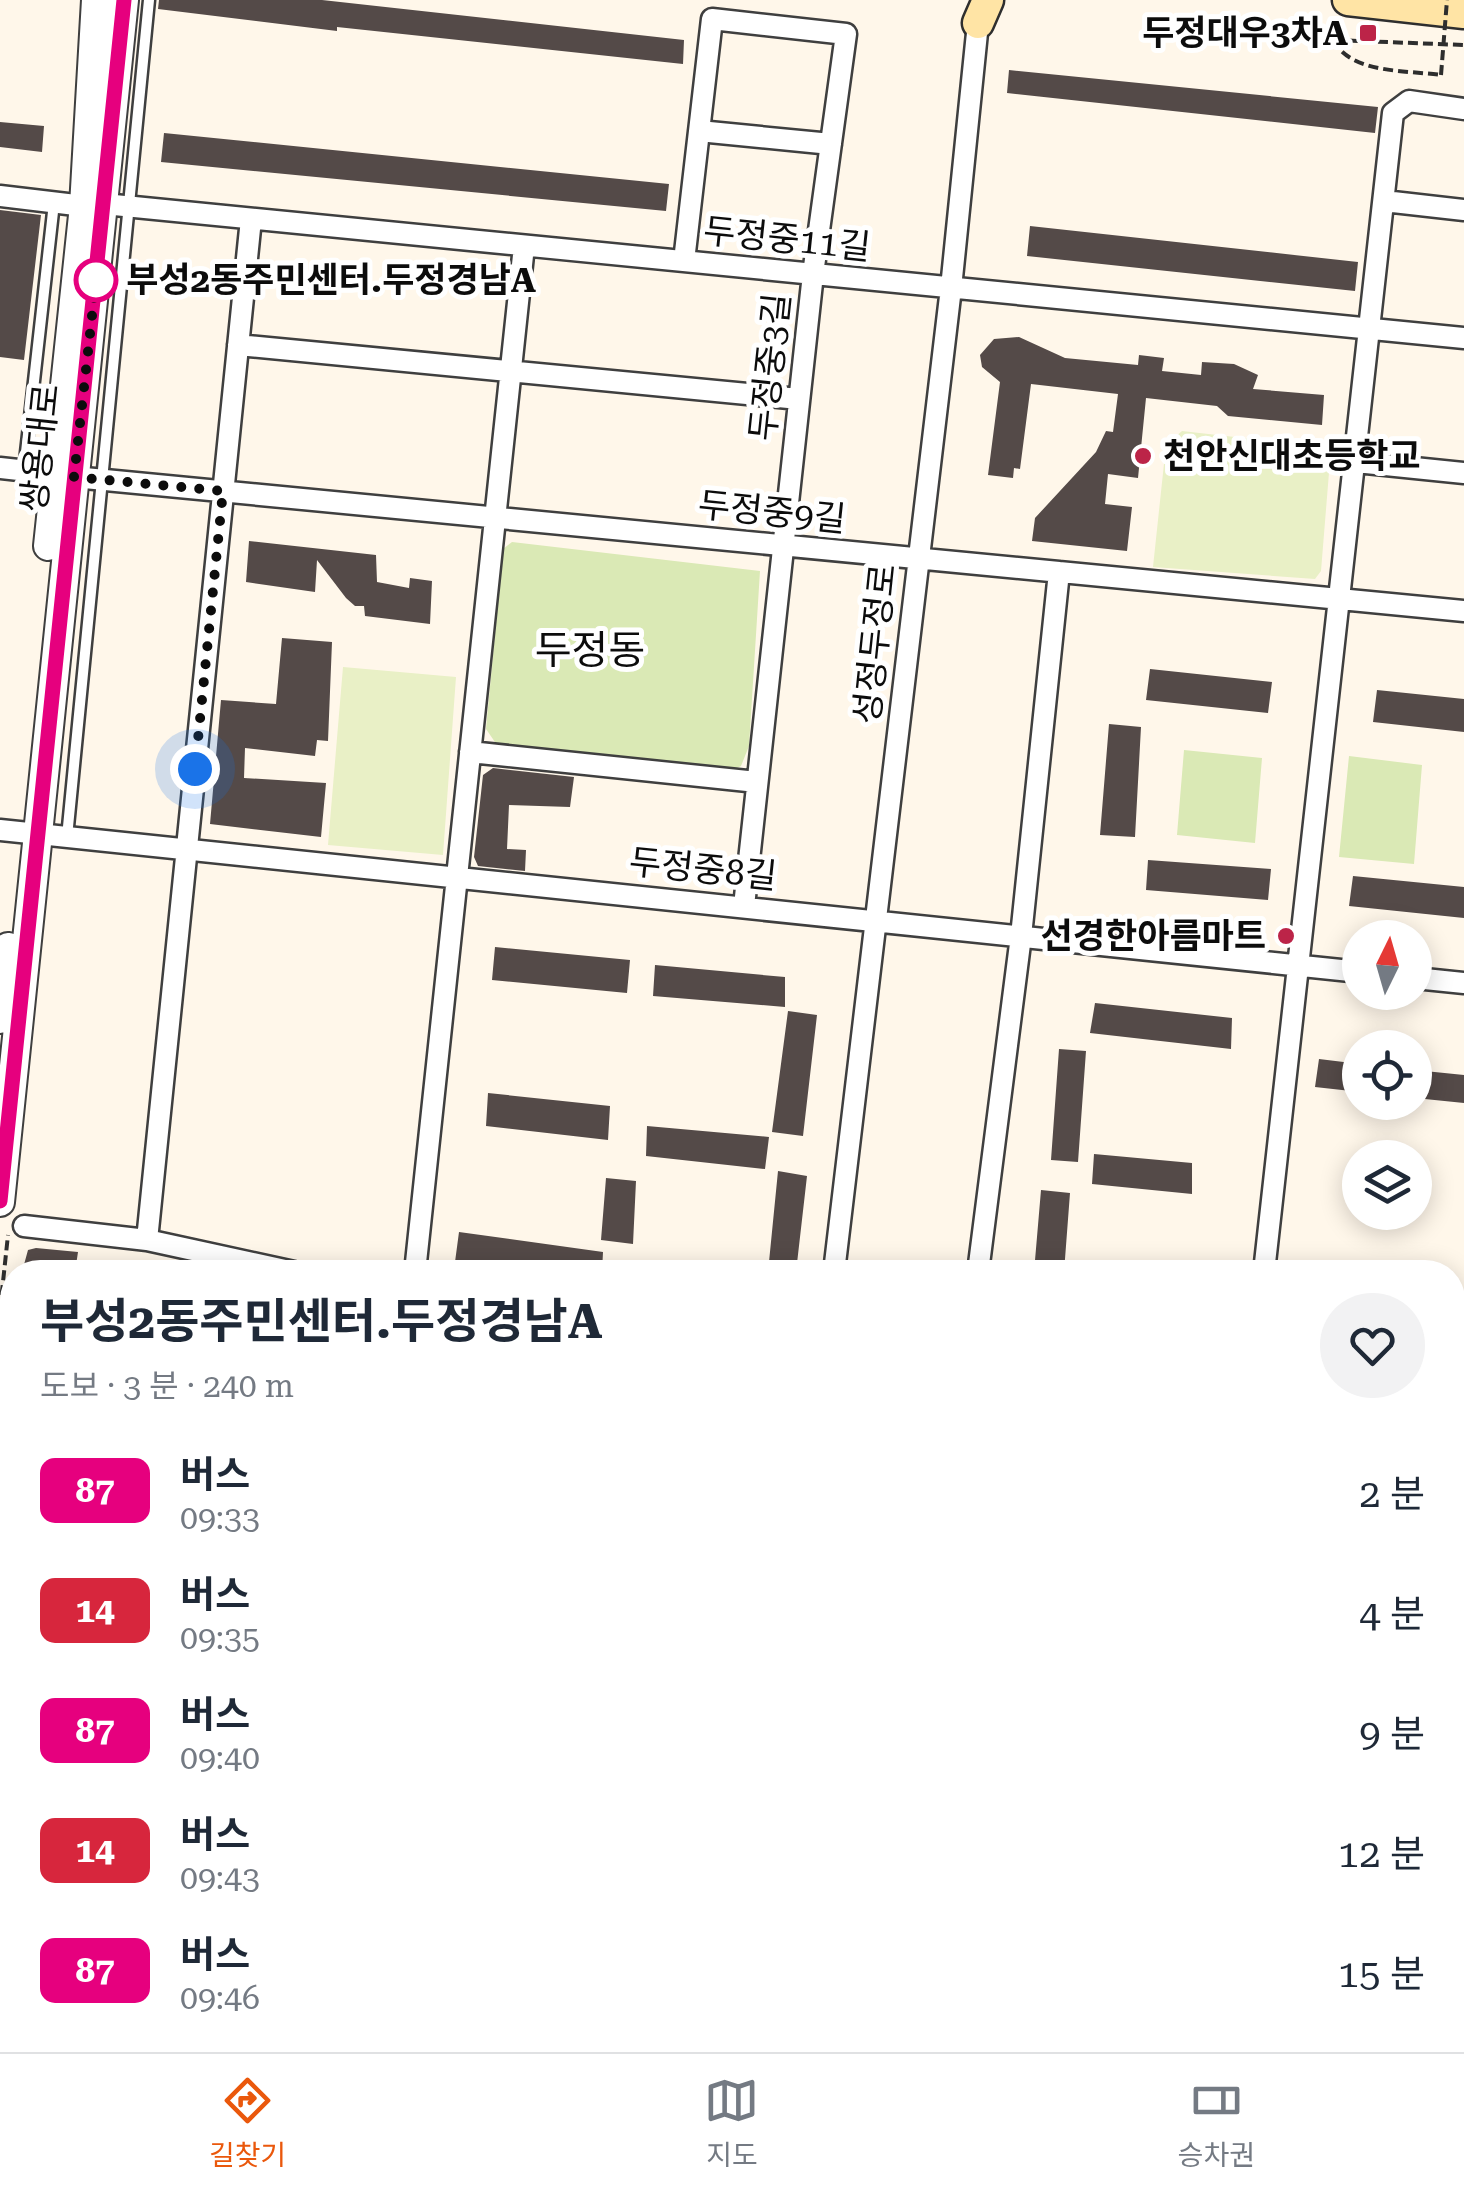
<!DOCTYPE html>
<html lang="ko">
<meta charset="utf-8">
<style>
:root{--surface:#fff;--page:#f2f2f3;--text:#1f2937;--muted:#747a83;--line:#e0e1e3;--accent:#ea580c}
body{margin:0;font-family:"Roboto Serif","Noto Sans KR",serif;background:var(--page);color:var(--text);height:100vh;display:flex;flex-direction:column;font-size:38px;white-space:nowrap}
*{box-sizing:border-box;margin:0}
p{font-size:32px;color:var(--muted)}
.icon{flex:none;width:55px;height:55px;fill:none;stroke:currentColor;stroke-width:2;stroke-linecap:round;stroke-linejoin:round}
.map{position:relative;flex:1;overflow:hidden}
.drawer{position:absolute;left:0px;top:1260px;width:1465px;height:792px;display:flex;flex-direction:column;background:var(--surface);border-radius:40px 40px 0 0;box-shadow:0 5px 25px #0003}
.drawer>*{flex:none}
.badge{padding:0 20px;border-radius:15px;font-size:35px;line-height:65px}
.needle{width:65px;rotate:5deg}
.buttons{position:absolute;left:1342px;top:920px;display:grid;gap:20px}
.buttons a{display:grid;place-items:center;width:90px;height:90px;border-radius:50%;background:var(--surface);box-shadow:0 5px 25px #0003;font-size:50px}
.you{position:absolute;width:50px;height:50px;margin:-25px;border:8px solid #fff;border-radius:50%;background:#1a73e8;box-shadow:0 0 0 15px #1a73e833}
.map>.badge{position:absolute;translate:-50% -50%;box-shadow:0 0 0 5px #fff}
.round{display:grid;place-items:center;flex:none;width:105px;height:105px;border-radius:52px;background:var(--page)}
.summary{display:flex;align-items:center;justify-content:space-between;height:170px;padding:0 40px}
h1{font-size:48px;font-weight:700;line-height:75px}
ul{padding:0;list-style:none}
li{display:flex;align-items:center;gap:30px;height:120px;padding:0 40px}
li div{flex:1}
li b{display:block;font-size:38px}
li em{font-style:normal}
li .badge{min-width:110px;font-weight:700;text-align:center}
.dock{display:flex;justify-content:space-around;align-items:center;height:140px;border-top:2px solid var(--line);background:var(--surface);font-size:28px;color:var(--muted)}
.dock a{display:grid;justify-items:center;gap:5px}
.dock .current{color:var(--accent)}
.map>svg:first-child{display:block}
</style>
<div class="map">
<svg width="1464" height="2052" viewBox="0 0 1464 2052">
<rect width="100%" height="100%" fill="#fff7ea"/>
<path fill="#dae9b5" d="M512,542L760,571L749,746L741,766L733,770L497,745L486,729L503,549Z
M1184,750L1262,758L1255,843L1177,835Z
M1349,756L1422,765L1414,864L1339,857Z"/>
<path fill="#e9f0c6" d="M1182,431L1331,448L1321,571L1315,579L1153,567L1166,445Z
M343,667L456,677L443,855L328,845Z"/>
<path fill="#544a48" d="M159,0H322L684,40L683,64L337,27V31L158,9Z
M1009,70L1378,107L1375,133L1007,93Z
M0,122L44,126L42,152L0,147Z
M164,133L669,184L666,211L161,162Z
M0,210L41,215L24,360L0,357Z
M1030,226L1358,262L1355,291L1027,256Z
M1019,337L1065,358L1138,365L1139,355L1164,358L1162,371L1201,375L1202,362L1234,364L1258,375L1253,389L1324,395L1322,425L1228,416L1217,406L1146,398L1138,478L1108,474L1105,504L1132,507L1127,551L1032,541L1035,518L1096,452L1106,431L1113,432L1118,394L1031,384L1020,469L1014,468L1013,478L988,475L1000,382L982,367L980,355L994,339Z
M249,541L376,555L377,582L409,588L410,578L432,581L430,624L365,616L364,606H355L346,598L317,560L315,592L246,582Z
M282,638L332,642L328,741L317,740L315,756L245,748L244,778L326,783L321,837L210,824L221,700L276,704Z
M1150,669L1272,682L1268,713L1146,700Z
M1377,690L1464,699V732L1373,722Z
M1109,724L1141,727L1135,837L1100,835Z
M493,768L574,777L570,807L509,805L507,849L526,850L525,871L478,866L474,857L483,775Z
M1148,860L1271,869L1268,900L1146,890Z
M1353,876L1464,887V918L1349,906Z
M495,947L630,960L627,993L492,980Z
M655,965L785,977V1007L653,996Z
M1095,1003L1232,1018L1231,1049L1090,1033Z
M788,1011L817,1015L803,1136L772,1132Z
M1059,1049L1086,1051L1078,1162L1051,1160Z
M1319,1059L1360,1064V1092L1315,1087Z
M1415,1070L1464,1075V1103L1415,1098Z
M488,1093L610,1106L608,1140L486,1126Z
M647,1126L769,1137L765,1169L646,1156Z
M1094,1154L1192,1163V1194L1092,1184Z
M778,1171L807,1176L796,1272H768Z
M606,1178L636,1181L633,1244L601,1240Z
M1041,1190L1070,1193L1064,1272H1034Z
M459,1232L603,1252L602,1272H534L455,1262Z
M36,1248L78,1252L75,1272H22L28,1250Z"/>
<g fill="none" stroke-linecap="round" stroke-linejoin="round">
<g stroke="#3f3f3f" stroke-width="15">
<path id="service" d="M24,470L54,203
M67,837L149,0"/>
</g>
<g stroke="#3f3f3f" stroke-width="25">
<path id="minor" d="M699,131L831,144
M0,196L84,206
M1384,201L1464,210
M104,204L1464,338
M684,261L712,19L846,34L813,274L744,906
M238,345L799,399
M1356,462L1464,473
M0,468L55,474
M74,477L1464,611
M470,752L757,782
M0,830L1360,972
M1415,978L1464,983
M24,1226L147,1240L294,1272
M147,1240L251,219
M415,1272L524,246
M834,1272L951,288L978,23
M978,1272L1021,936L1059,572
M1264,1272L1393,113L1409,101L1464,109
M0,1751L12,1753
M1452,1995L1464,1997
M72,2052L74,2040
M276,2052L278,2040
M487,2052L489,2040
M709,2052L711,2040
M939,2052L941,2040
M1155,2052L1158,2040
M1357,2052L1359,2040"/>
</g>
<g stroke="#3f3f3f" stroke-width="32">
<path id="tertiary" d="M48,546L84,206L96,0
M0,1019L8,947
M0,1202L124,0
M0,1344L12,1362
M0,1386L12,1389
M0,1425L12,1417
M1452,1628L1464,1630"/>
</g>
<g stroke="#2e2e2e" stroke-width="35">
<path id="secondary" d="M1348,0L1464,13
M978,23L988,0"/>
</g>
<path stroke="#2e2e2e" stroke-width="4" stroke-dasharray="10 5" stroke-linecap="butt" d="M1333,40L1464,45
M1333,40C1351,74 1405,70 1441,75
M0,1310L8,1235"/>
<use href="#service" stroke="#fff" stroke-width="10"/>
<use href="#minor" stroke="#fff" stroke-width="20"/>
<use href="#tertiary" stroke="#fff" stroke-width="28"/>
<use href="#secondary" stroke="#ffe4a5" stroke-width="30"/>
<path stroke="#2e2e2e" stroke-width="4" stroke-dasharray="10 5" stroke-linecap="butt" d="M1441,75L1447,0"/>
</g>
<g fill="none" stroke-linecap="round" stroke-linejoin="round">
<g stroke="#fff" stroke-width="22">
<path id="line" d="M0,1201L124,0"/>
</g>
<use href="#line" stroke="#e6007e" stroke-width="15"/>
<path stroke="#0c0c0c" stroke-width="10" stroke-dasharray="0 18" d="M96,280L74,477L223,491L195,769"/>
</g>
<g fill="#bc2448" stroke="#fff" stroke-width="4">
<rect x="1358" y="23" width="20" height="20" rx="5"/>
<circle cx="1143" cy="456" r="10"/>
<circle cx="1286" cy="936" r="10"/>
</g>
<circle fill="#fff" stroke="#e6007e" stroke-width="5" cx="96" cy="280" r="20"/>
<g text-anchor="middle" stroke-width="10" stroke-linejoin="round" paint-order="stroke">
<g font-size="35" font-weight="bold" fill="#0c0c0c" stroke="#fff" text-anchor="end">
<text x="1348" y="45">두정대우3차A</text>
<text x="1163" y="468" text-anchor="start">천안신대초등학교</text>
<text x="1266" y="948">선경한아름마트</text>
</g>
<g font-size="35" fill="#0c0c0c" stroke="#fff">
<text transform="translate(787 239) rotate(6)" y="12">두정중11길</text>
<text transform="translate(770 367) rotate(-84)" y="12">두정중3길</text>
<text transform="translate(40 448) rotate(-84)" y="12">쌍용대로</text>
<text transform="translate(772 512) rotate(6)" y="12">두정중9길</text>
<text transform="translate(875 644) rotate(-84)" y="12">성정두정로</text>
<text transform="translate(703 869) rotate(6)" y="12">두정중8길</text>
</g>
<g font-size="35" font-weight="bold" fill="#0c0c0c" stroke="#fff" text-anchor="start">
<text x="126" y="292">부성2동주민센터.두정경남A</text>
</g>
<g font-size="40" fill="#0c0c0c" stroke="#fff">
<text x="590" y="664">두정동</text>
</g>
</g>
</svg>
<div class="buttons">
<a><svg class="needle" viewBox="-14 -14 28 28"><path d="M0-13l5 13h-10z" fill="#e53935"/><path d="M0 13l5-13h-10z" fill="#747a83"/></svg></a>
<a><svg class="icon" aria-label="locate" viewBox="0 0 24 24"><circle cx="12" cy="12" r="6"/><path d="M12 2v4M12 18v4M2 12h4M18 12h4"/></svg></a>
<a><svg class="icon" aria-label="layers" viewBox="0 0 24 24"><path d="M12 4l9 5-9 5-9-5zM3 14l9 5 9-5"/></svg></a>
</div>
<div class="you" style="left:195px;top:769px"></div>
<section class="drawer">
<div class="summary"><div><h1>부성2동주민센터.두정경남A</h1><p>도보 · 3 분 · 240 m</p></div><a class="round"><svg class="icon" aria-label="heart" viewBox="0 0 24 24"><path d="M12 20l-8-8c-3-5 5-10 8-4 3-6 11-1 8 4z"/></svg></a></div>
<ul>
<li><span class="badge" style="background:#e6007e;color:#fff">87</span><div><b>버스</b><p>09:33</p></div><em>2 분</em></li>
<li><span class="badge" style="background:#d7263d;color:#fff">14</span><div><b>버스</b><p>09:35</p></div><em>4 분</em></li>
<li><span class="badge" style="background:#e6007e;color:#fff">87</span><div><b>버스</b><p>09:40</p></div><em>9 분</em></li>
<li><span class="badge" style="background:#d7263d;color:#fff">14</span><div><b>버스</b><p>09:43</p></div><em>12 분</em></li>
<li><span class="badge" style="background:#e6007e;color:#fff">87</span><div><b>버스</b><p>09:46</p></div><em>15 분</em></li>
</ul>
</section>
</div>
<nav class="dock">
<a class="current"><svg class="icon" aria-label="directions" viewBox="0 0 24 24"><path d="M12 3l9 9-9 9-9-9zM9 14v-3h6M13 9l2 2-2 2"/></svg>길찾기</a>
<a><svg class="icon" aria-label="map" viewBox="0 0 24 24"><path d="M3 6l6-2 6 2 6-2v14l-6 2-6-2-6 2zM9 4v14M15 6v14"/></svg>지도</a>
<a><svg class="icon" aria-label="tickets" viewBox="0 0 24 24"><path d="M3 7h18v10H3zM15 7v10"/></svg>승차권</a>
</nav>
